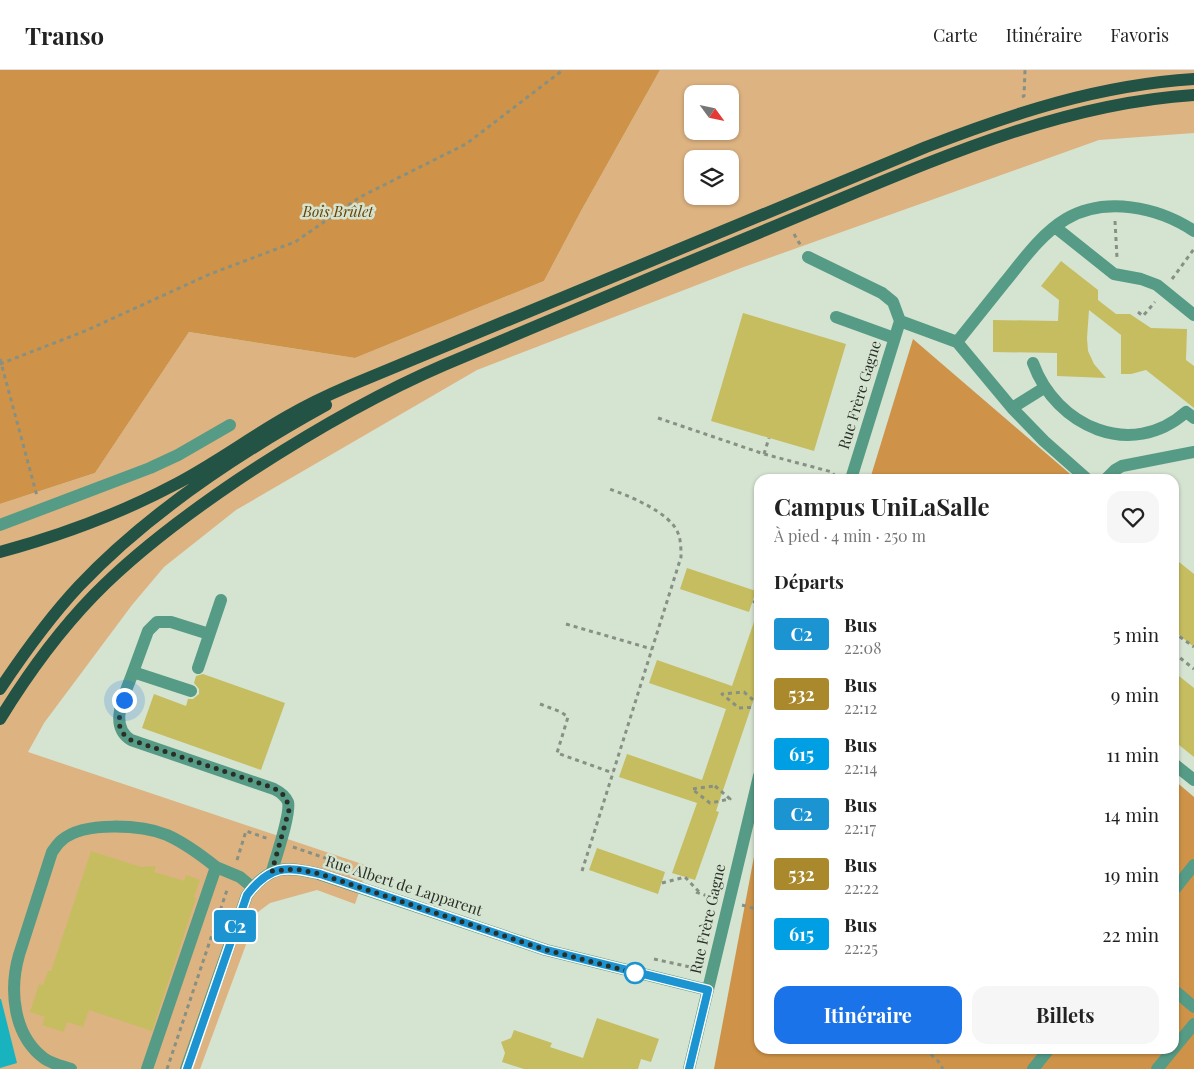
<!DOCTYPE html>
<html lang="fr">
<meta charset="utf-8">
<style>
:root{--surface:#fff;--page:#f6f6f6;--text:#222;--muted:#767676;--line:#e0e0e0;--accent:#1a73e8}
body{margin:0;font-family:"Playfair Display",serif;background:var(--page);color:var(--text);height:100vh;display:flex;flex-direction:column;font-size:19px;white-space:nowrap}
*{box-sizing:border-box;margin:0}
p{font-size:16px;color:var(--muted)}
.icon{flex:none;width:28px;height:28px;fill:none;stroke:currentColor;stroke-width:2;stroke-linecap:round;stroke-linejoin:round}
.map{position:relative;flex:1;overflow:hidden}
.details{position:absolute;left:754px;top:404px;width:425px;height:580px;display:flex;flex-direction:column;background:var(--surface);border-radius:15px;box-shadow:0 1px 4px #0004}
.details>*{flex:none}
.badge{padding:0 10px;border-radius:4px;font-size:18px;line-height:32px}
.needle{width:32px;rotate:123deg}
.controls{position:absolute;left:684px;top:15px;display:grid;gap:10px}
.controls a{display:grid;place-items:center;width:55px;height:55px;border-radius:10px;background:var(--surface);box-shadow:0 1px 4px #0004;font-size:25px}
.you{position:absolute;width:25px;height:25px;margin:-12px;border:4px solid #fff;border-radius:50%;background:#1a73e8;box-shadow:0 0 0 8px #1a73e833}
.map>.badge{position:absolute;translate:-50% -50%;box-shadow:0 0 0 2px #fff}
h2{padding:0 20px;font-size:19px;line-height:45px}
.round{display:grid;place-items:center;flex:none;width:52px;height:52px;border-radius:15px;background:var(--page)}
.head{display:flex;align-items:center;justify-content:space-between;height:85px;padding:0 20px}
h1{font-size:24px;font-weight:700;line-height:38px}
.cta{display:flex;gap:10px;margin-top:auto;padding:10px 20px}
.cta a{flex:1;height:58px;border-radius:15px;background:var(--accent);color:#fff;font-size:20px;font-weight:700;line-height:58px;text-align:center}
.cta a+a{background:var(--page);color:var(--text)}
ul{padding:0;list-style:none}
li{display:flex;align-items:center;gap:15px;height:60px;padding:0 20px}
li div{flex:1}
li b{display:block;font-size:19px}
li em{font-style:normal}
li .badge{min-width:55px;font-weight:700;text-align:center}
header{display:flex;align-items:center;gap:30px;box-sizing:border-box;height:70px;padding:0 25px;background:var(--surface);border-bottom:1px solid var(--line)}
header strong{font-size:24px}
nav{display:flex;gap:28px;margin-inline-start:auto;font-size:18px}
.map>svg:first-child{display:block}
</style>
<header>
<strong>Transo</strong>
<nav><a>Carte</a><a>Itinéraire</a><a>Favoris</a></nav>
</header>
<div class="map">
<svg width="1194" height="999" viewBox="0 0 1194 999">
<rect width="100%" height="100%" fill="#d5e3d1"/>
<path fill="#ddb382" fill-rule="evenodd" d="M660,0H1194V63L1099,70L741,198L477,300L236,440L164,497L132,535L44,653L28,682L368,796L355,834L317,820L270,833L258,842L200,999H0V434L95,403L189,262L355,288L544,211L581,141ZM692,24H730V61H692ZM692,89H730V126H692Z"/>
<path fill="#ce9348" d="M0,0H660L581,141L544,211L355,288L189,262L95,403L0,434Z
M913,269L1076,409H870Z
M1174,710L1194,727V999H714L759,760V979H1174Z"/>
<path fill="#19b2bf" d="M0,929H1L17,993L0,998Z"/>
<path fill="#c6bd60" d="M1061,191L1098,220V230L1116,244H1130L1151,258L1187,259L1186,290L1194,296V338L1146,300L1131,304H1121V265L1089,240L1087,268L1088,281L1094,294L1106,308L1057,306V283L993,282V250L1058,251L1059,230L1041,216Z
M743,243L846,274L814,381L711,351Z
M1174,488L1194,504V577L1174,561Z
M687,498L756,521L749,542L680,519Z
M756,546H759V614L716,741L719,742L695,810L672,803L697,733L619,707L627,684L702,710L726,639L649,613L657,590L732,616Z
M1174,602L1194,618V687L1174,671Z
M203,604L285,633L261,700L142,658L154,624L186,636L188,629H193L199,624V619L194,613L196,606Z
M597,778L665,802L658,824L589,800Z
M91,781L141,797L156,796L154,802L184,811L186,805L200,810L194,827L196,828L152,961L89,940L83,957L67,952L64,962L42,955L45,947L30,942L39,914L43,915L48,901H51Z
M597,948L659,969L651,992L641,989L638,999H524L502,992L505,983L501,972L511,968L514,960L552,973L550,977L583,988Z"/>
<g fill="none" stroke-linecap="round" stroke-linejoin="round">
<path stroke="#869083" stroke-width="3" stroke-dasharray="4 4" stroke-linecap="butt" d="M1022,27L1024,26L1025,0
M1115,151L1117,188
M794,164L801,176
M1172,209L1194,179
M1138,242L1143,246L1155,232
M0,289L37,426
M0,294L85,261L210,204L295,172L360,127L466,74L563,0
M658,348L764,384L832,402L834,405
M764,384L769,368
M753,531L759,535
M566,554L652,579
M1174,567L1176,564L1194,577
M1174,583L1194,599
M540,634L561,642L568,647L557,683L613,703
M759,635L744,622L722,624L739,638L759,637
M715,716L730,729L710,733L692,719Z
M293,777L328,789
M237,790L246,761L269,769
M582,801L681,487C681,480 681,470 678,463C671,443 628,425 609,419
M662,813L685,807L701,824
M696,822L716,829
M742,835L759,840
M654,889L699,899
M859,979H870
M925,979L938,991L943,999
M167,999L228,817"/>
<path stroke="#569b85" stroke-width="12" d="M1055,157L1114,204L1141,209L1157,215L1194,245
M808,187L882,223L893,232L900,251
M836,247L894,268
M900,251L957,272C973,252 989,232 1005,212C1023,190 1041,164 1066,149C1105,126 1158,137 1194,161
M957,272L1012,338L1044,318
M1033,293C1056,357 1132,390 1186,342L1194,348
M1012,338L1044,371L1087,409
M851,409L900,251
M1106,409L1115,400L1122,396L1194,382
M0,455L150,398L178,385L230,355
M198,598L221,530
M133,602L148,561L157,552H171L209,564
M191,621L133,602C126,623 107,655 131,670L274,719C280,722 285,725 288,732C291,743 276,787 272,801
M1174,694L1194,710
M1174,820L1194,795
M1174,920L1194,937
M71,999C62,996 53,994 45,989C13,966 9,920 19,885L52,782C55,778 58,773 62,770C84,751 142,755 167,765C185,773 201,785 216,797
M147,999L216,797L240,807L252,817
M186,999L247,825C269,795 285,796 319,804L546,880L708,920
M689,999L759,706
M1033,999L1049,979
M1157,999L1194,954"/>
<path stroke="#225345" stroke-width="12" d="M0,482C59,466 119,444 174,415C213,395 249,368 288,346C307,335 328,325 349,316L926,77C1014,43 1099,15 1194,9
M0,619C24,583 49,548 79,516C148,443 239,383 326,335
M0,649C27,605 58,562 94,525C137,481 187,444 239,409C304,366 372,326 444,295C563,244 684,194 804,144C930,92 1056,34 1194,25"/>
</g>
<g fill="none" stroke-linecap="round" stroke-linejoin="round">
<g stroke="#fff" stroke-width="11">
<path id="line" d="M187,999L247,825C270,795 285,796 320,804L546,880L708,920L689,999"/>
</g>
<use href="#line" stroke="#1c94d2" stroke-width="8"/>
<path stroke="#292f27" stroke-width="5" stroke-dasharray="0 9" d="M124,630C119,646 114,660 131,670L274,718L286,727L289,740L272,801L295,799L320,804L546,880L635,903"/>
</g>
<circle fill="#fff" stroke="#1c94d2" stroke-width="2.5" cx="635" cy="903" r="10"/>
<g text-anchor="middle" stroke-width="5" stroke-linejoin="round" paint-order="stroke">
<g font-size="15" font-style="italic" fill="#694204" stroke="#d5e3d1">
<text x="338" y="147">Bois Brûlet</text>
</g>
<g font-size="15" fill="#292f27" stroke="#d5e3d1">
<text transform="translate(860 325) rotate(-73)" y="5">Rue Frère Gagne</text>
<text transform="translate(404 816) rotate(18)" y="5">Rue Albert de Lapparent</text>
<text transform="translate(708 849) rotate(-77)" y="5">Rue Frère Gagne</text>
</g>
</g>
</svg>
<div class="controls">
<a><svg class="needle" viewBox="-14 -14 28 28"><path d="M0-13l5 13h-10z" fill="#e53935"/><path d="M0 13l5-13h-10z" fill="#767676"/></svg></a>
<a><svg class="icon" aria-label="layers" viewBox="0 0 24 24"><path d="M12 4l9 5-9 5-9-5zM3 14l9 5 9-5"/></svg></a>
</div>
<div class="you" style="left:124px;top:630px"></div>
<b class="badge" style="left:235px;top:856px;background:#1c94d2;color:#fff">C2</b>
<section class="details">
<div class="head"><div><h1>Campus UniLaSalle</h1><p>À pied · 4 min · 250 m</p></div><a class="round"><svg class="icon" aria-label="heart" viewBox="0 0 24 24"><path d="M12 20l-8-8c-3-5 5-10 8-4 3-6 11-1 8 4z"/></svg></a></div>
<h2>Départs</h2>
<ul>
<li><span class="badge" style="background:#1c94d2;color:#fff">C2</span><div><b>Bus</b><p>22:08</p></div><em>5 min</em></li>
<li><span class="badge" style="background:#aa892c;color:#fff">532</span><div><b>Bus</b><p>22:12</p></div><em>9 min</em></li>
<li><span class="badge" style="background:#009fe3;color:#fff">615</span><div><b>Bus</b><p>22:14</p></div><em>11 min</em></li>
<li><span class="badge" style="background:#1c94d2;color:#fff">C2</span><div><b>Bus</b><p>22:17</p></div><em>14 min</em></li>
<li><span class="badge" style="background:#aa892c;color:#fff">532</span><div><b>Bus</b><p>22:22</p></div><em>19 min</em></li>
<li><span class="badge" style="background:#009fe3;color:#fff">615</span><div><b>Bus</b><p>22:25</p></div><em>22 min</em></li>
</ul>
<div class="cta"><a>Itinéraire</a><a>Billets</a></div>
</section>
</div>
